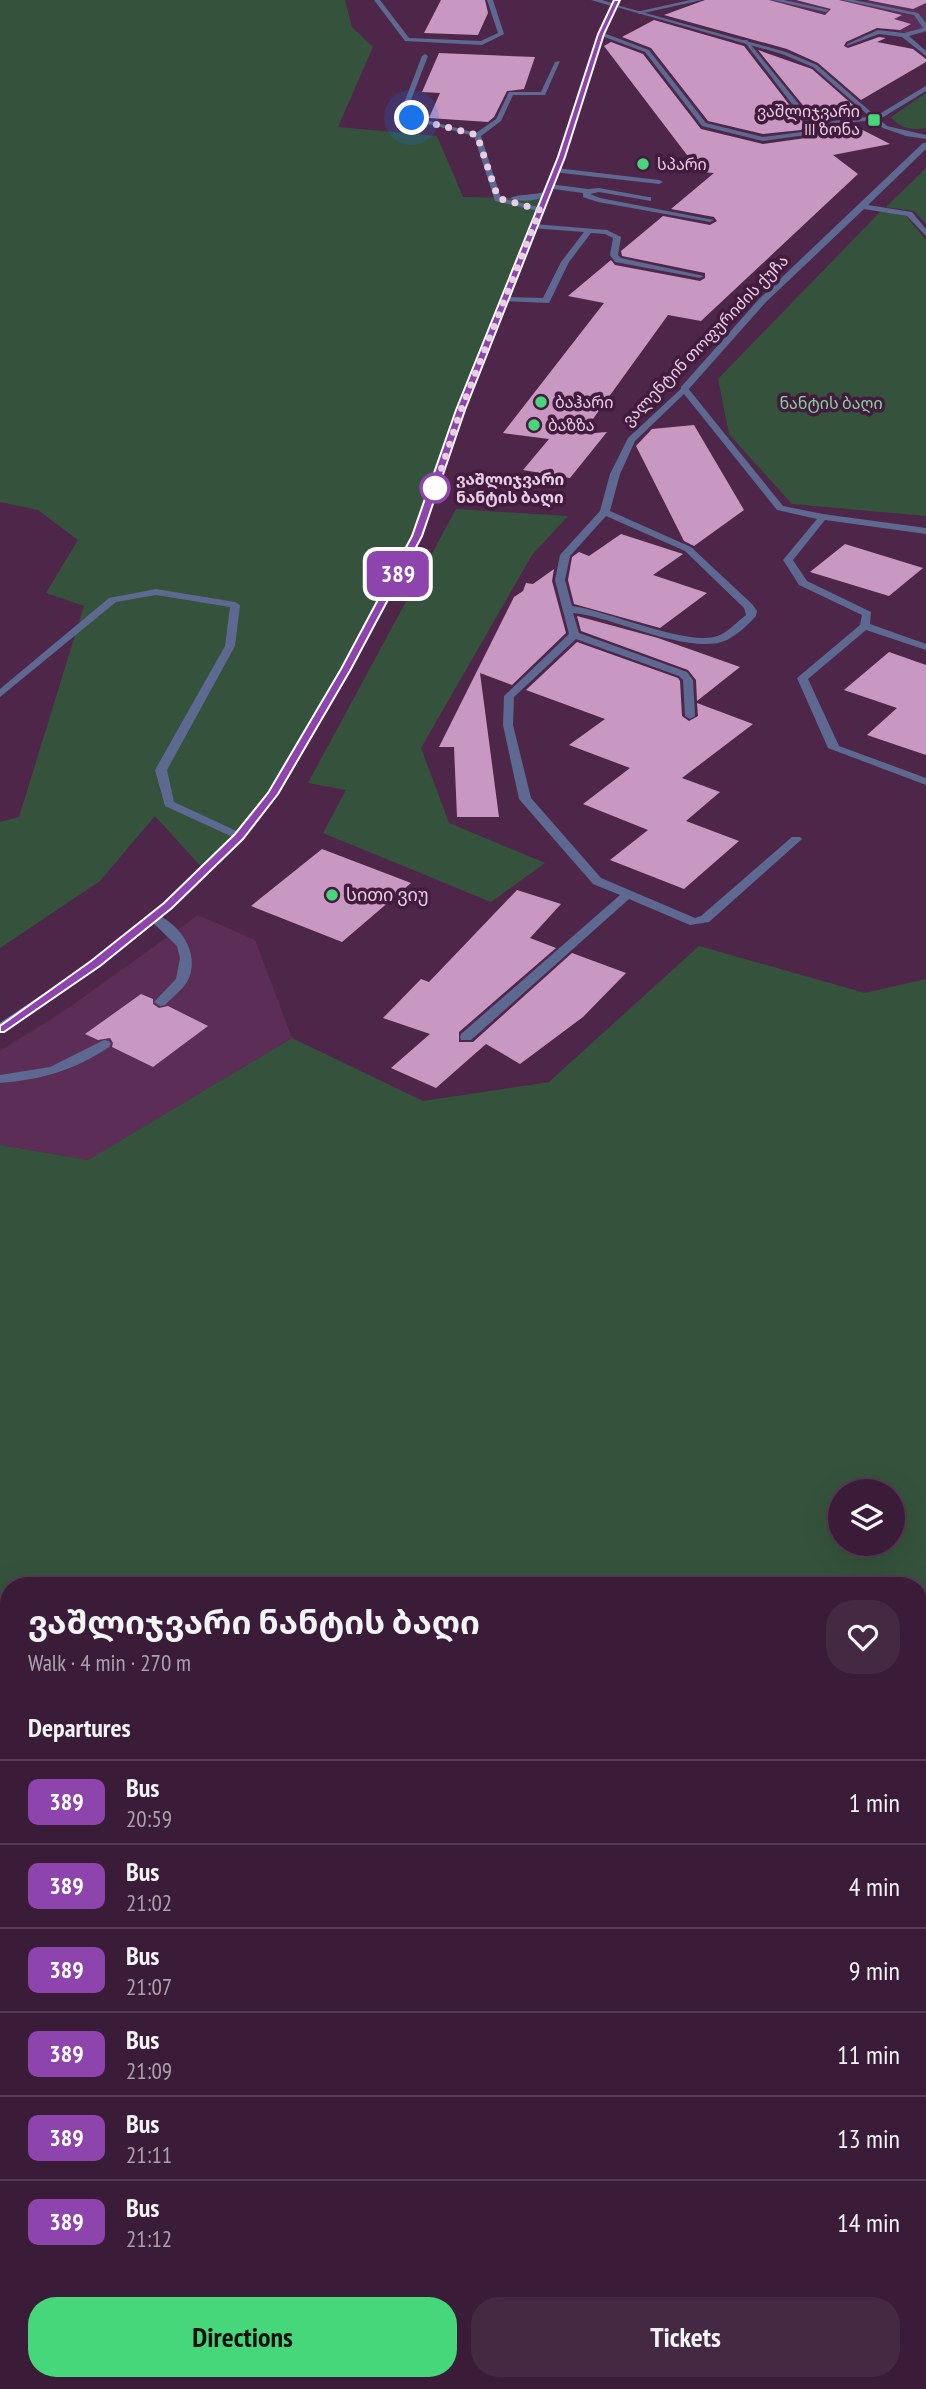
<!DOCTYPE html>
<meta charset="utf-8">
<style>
:root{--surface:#3a1c38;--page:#452943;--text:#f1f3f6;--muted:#aba1ae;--line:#543a53;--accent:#46d77a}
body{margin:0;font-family:"PT Sans Narrow","Noto Sans Georgian",sans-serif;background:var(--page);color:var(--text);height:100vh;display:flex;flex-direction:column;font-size:26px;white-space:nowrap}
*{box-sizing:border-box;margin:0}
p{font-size:23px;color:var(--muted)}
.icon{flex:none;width:38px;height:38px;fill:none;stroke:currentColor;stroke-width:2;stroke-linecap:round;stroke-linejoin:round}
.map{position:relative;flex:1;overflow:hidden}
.drawer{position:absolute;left:0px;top:1577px;width:928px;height:814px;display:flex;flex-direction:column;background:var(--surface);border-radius:28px 28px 0 0;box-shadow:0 7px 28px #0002,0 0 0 2px var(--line)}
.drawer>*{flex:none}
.badge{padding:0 14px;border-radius:10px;font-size:24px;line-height:46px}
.fabs{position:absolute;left:828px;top:1479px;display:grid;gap:14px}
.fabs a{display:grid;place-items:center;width:77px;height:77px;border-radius:50%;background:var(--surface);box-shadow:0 7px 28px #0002,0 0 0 2px var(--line);font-size:35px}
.you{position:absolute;width:35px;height:35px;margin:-18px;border:5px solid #fff;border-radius:50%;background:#1a73e8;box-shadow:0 0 0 10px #1a73e833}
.map>.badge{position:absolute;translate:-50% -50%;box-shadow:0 0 0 4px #fff}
h2{padding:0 28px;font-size:26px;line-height:63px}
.round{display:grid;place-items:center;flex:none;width:74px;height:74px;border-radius:28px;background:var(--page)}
.summary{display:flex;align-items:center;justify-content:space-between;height:119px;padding:0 28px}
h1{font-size:33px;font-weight:700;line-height:52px}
.button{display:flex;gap:14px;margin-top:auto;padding:14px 28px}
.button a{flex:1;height:80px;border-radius:28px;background:var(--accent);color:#111;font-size:28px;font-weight:700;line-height:80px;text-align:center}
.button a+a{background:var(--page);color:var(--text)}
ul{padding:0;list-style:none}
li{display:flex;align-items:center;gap:21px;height:84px;padding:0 28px;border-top:2px solid var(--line)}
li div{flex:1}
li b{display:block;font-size:26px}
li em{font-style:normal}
li .badge{min-width:77px;font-weight:700;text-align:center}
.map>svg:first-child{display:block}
</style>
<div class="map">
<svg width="926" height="2389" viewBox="0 0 926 2389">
<rect width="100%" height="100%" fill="#4e264a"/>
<path fill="#5c2e57" d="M756,0L926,2V33L910,35L884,26Z
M198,915L255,940L292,1038L88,1160L0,1145V1051L67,1009Z"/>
<path fill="#35533c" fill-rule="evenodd" d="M0,0H345L352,27L373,47L338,127L437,136L463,197L532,198L547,193L417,536L282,778L205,871L155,816L100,881L0,948V822L19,817L84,606L46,593L78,540L38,510L0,502Z
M926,93V128C914,131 899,128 891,117Z
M926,168V224L914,211L886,207Z
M881,211L906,216L926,240V516L792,504L729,434L718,379Z
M456,509L568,516L532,555L421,748L449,823L545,863L491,902L323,833L346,790L308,783Z
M699,946L865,993L926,979V2223L919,2217V1586H9V2382H302L296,2389H0V1145L88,1160L292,1038L423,1101L549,1082ZM840,1491H892V1544H840Z"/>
<path fill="#c998c2" d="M441,0H485L488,13L478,35L424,33Z
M705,0H769L825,15L831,9L796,0H839L902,15L894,19L911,24L900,30L877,28L846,42L844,46L848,48L879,37L886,38L877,42L913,49L926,59V62L861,100L818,63L787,49L664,15Z
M867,0H926V3L913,9Z
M654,20L744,46L805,125L801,130L763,134L708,121L651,48L622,37Z
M611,42L643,54L701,129L763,144L806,138L815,130L853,125L890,144L833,155L858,174L701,321L668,315L582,434L607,432L570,478L523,470L549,439L503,433L604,303L568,296L611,260L615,265L700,281L705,278V273L622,256L621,251L663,216L710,225L717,221L714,217L671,209L714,173L700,172L604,46Z
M758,50L812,69L853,105L835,116L839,118L815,120Z
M439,53L535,57L524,89L507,91L494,117L488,122L429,118L440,93L422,92Z
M694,425L744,510L694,546L684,541L636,446L652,429Z
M621,534L683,554L653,575L707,593L660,628L574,604L568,580L572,557L579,552L589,556Z
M845,544L923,568L889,596L810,572Z
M554,569L552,581L566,633L512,685L480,673L499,817H457L454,747H439L514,597L523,591L526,583L533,584Z
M577,616L658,638L740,667L697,701L696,680L688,670L581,631Z
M577,642L678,678L680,681L682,716L689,721L698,716L697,703L753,724L682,778L720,792L686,821L739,841L684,889L610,860L648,830L583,804L630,768L569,745L605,719L526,690Z
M889,652L926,665V755L867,735L897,708L844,690Z
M322,849L411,883L342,942L251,906Z
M517,890L561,904L530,938L556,948L459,1032V1042H473L572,953L626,973L583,1017L520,1064L486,1044L436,1088L391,1068L430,1034L383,1018L421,979L429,982Z
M141,994L153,999V1004L159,1008L168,1006L208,1026L153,1067L112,1047L113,1043L110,1038L98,1040L85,1034Z"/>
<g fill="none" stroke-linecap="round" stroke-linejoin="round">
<path fill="#5d6990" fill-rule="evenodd" d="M374,0H380L409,38L481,41L498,33L487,0H493L504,34L482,45L405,41Z
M690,0H702L639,14L636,12Z
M772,0H784L829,10L826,12Z
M842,0H854L918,13L926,23V31L909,36L926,51V56L902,37L879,34L847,46V44L878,30L904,33L923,28L914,15Z
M601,32L649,50L706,123L763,137L802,132L808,125L743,40H747L814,123L876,116L924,87L926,86V91L880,119L814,127L806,135L763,141L702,126L645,52L599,35Z
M425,54L428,56L407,110L414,117L476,133L496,119L509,92H541L555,62L560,61L545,95H513L501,121L481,136L501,198L543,208V212L495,201L474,136L410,119L401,111L422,56Z
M556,168L659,180L663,182L659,184L553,172V168Z
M549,184L588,189L599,188L648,197H651V201L599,192L590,194L600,198L714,220L710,222L598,202L583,197V193L546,188V184Z
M547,191L551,193C540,201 522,203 510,198C521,193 535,196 547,191Z
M534,224L607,230L621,237L618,255L621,258L704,276L700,278L615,262L610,255L613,238L605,234L591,233L569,262L549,303L503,301L502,299L506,297L543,298L561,262L584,232L531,228V224Z
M684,386L687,387L783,506L823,514L926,528V534L825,520L793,560L807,581L871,612L870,624L926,644V650L866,630L808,679L839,746L926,778V785L828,748L797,678L860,625L862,615L799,585L783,560L817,519L777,510L684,394L635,441L620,474L610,511L691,547L752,604L757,611L756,616C749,624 737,635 727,640C691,657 612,616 573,613L579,633L687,672L693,680L695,716L690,719L685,716L683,680L679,676L576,639L514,697L513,725L531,798L601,878L695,918L701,916L792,837H800L802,839L709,922L690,925L629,899L471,1040H461L460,1037L461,1034L620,895L593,884L519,799L503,725L504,696L569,634L555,580L560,555L600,511L610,474L628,438ZM606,516L685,551L744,608L746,615C738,621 729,631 720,635C692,649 606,610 572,606L565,580L570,556Z
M153,913C179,922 201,953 188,980C184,989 171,998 165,1005L160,1006L154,1002L176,979L180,958L177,946L147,917Z
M104,1040L109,1041L111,1044L109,1047C75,1070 41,1080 0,1083V1075L50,1067Z"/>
<path fill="#5d6990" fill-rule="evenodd" d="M591,0H602L618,5L615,7Z
M923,143H926V149L868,205L912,212L926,229V236L907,216L864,209L765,303L687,391H681V387L759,299Z
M156,589L235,602L240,605L235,646L167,770L174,802L243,834V838H235L165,806L155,770L225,646L230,607L156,595L116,602L0,697V689L109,598Z
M9,1831V1851L0,1856V1836Z
M926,2292V2314L919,2316V2294Z
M926,2372V2389H914L916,2382H919V2375Z
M641,2382H683L680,2389H638Z"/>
<path fill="#5d6990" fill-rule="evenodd" d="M613,4L786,52L817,65L887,126L926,135V139L906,136L883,128L813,67L782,54L613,6Z"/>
<path fill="#7284c1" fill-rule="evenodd" d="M614,0H620L604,34L565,157L465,410L422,536L351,669L279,794L243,838L172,908L100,967L0,1033V1023L92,961L164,902L235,834L268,793L341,669L412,536L457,410L557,157L598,34Z"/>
</g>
<path fill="#8e44ad" stroke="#fff" stroke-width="2" d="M614,0H620L604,34L565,157L465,410L422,536L351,669L278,794L243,839L172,908L100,966L4,1032H0V1026L91,961L164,903L235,834L268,793L341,669L412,536L456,410L558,157L598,34Z"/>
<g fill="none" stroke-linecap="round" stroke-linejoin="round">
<path stroke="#e7cee3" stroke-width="7" stroke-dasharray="0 12.6" d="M412,118L477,135L498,198L540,210L461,410L435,488"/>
</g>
<g fill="#46d77a" stroke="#431b3f" stroke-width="2.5">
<rect x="867" y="113" width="14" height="14" rx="3.5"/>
<circle cx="643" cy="164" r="7"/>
<circle cx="541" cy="402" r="7"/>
<circle cx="534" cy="425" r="7"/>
<circle cx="332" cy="895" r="7"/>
</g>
<circle fill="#fff" stroke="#8e44ad" stroke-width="3.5" cx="435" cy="488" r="14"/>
<g text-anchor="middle" stroke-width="7" stroke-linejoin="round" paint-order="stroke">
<g font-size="16" fill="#e7cee3" stroke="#431b3f" text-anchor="start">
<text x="860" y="117" text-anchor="end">ვაშლიჯვარი<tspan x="860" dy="18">III ზონა</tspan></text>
<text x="657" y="170">სპარი</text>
<text x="555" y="408">ბაჰარი</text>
<text x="548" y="431">ბაზზა</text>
</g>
<g font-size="16" fill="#e7cee3" stroke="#431b3f">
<text transform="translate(705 340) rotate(-46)" y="6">ვალენტინ თოფურიძის ქუჩა</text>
</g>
<g font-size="16" fill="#86d39a" stroke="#431b3f">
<text x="831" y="409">ნანტის ბაღი</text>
</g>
<g font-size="16" font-weight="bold" fill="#e7cee3" stroke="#431b3f" text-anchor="start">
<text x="456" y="485">ვაშლიჯვარი<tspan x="456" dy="18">ნანტის ბაღი</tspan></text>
</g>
<g font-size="18" fill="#e7cee3" stroke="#431b3f" text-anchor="start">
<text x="346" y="901">სითი ვიუ</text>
</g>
</g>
</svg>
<div class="fabs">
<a><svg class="icon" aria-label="layers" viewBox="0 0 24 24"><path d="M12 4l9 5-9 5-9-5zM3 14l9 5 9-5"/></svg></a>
</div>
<div class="you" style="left:412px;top:118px"></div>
<b class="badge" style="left:398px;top:574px;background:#8e44ad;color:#fff">389</b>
<section class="drawer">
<div class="summary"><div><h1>ვაშლიჯვარი ნანტის ბაღი</h1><p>Walk · 4 min · 270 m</p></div><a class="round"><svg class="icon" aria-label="heart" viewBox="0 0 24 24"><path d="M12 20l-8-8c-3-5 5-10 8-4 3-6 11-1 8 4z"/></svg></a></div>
<h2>Departures</h2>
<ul>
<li><span class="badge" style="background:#8e44ad;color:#fff">389</span><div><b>Bus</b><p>20:59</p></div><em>1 min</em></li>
<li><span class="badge" style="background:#8e44ad;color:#fff">389</span><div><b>Bus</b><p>21:02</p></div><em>4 min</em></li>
<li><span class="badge" style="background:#8e44ad;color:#fff">389</span><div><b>Bus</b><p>21:07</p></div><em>9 min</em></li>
<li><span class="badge" style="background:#8e44ad;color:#fff">389</span><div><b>Bus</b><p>21:09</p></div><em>11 min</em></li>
<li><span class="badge" style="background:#8e44ad;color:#fff">389</span><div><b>Bus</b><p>21:11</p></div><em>13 min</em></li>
<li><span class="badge" style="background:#8e44ad;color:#fff">389</span><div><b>Bus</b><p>21:12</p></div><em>14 min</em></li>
</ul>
<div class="button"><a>Directions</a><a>Tickets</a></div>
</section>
</div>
